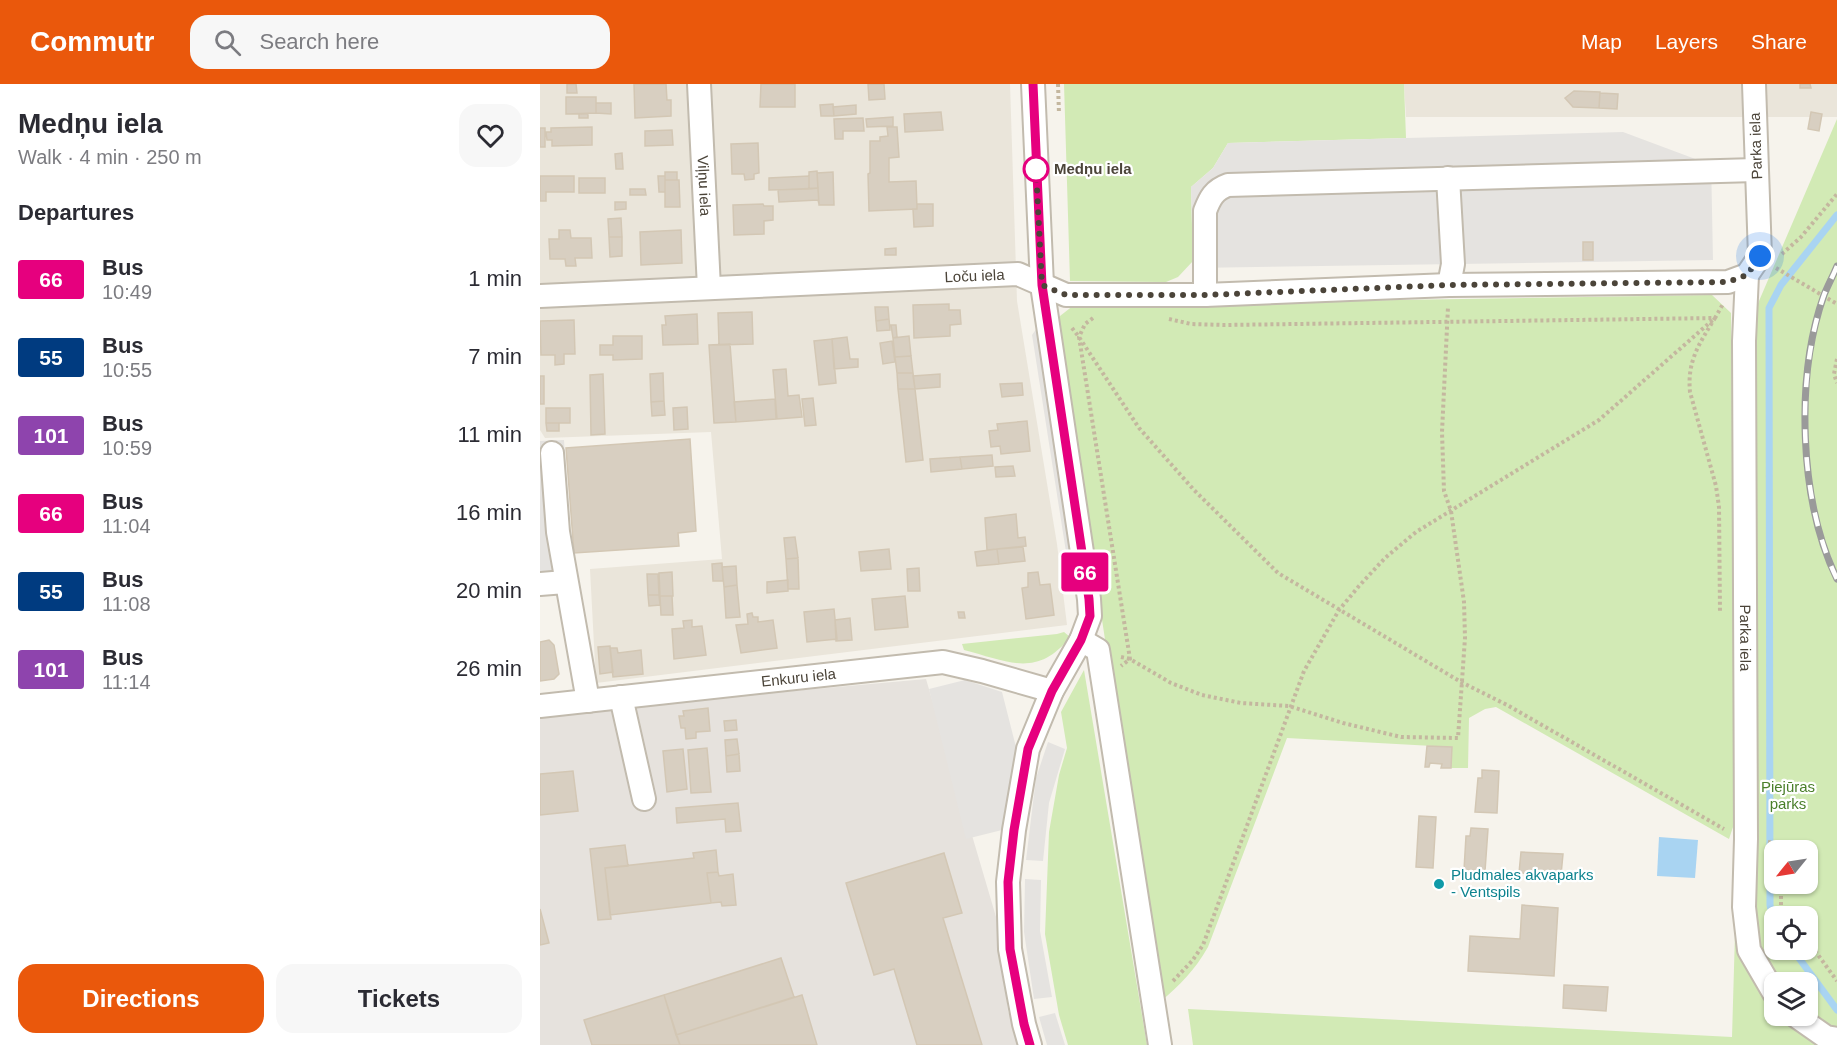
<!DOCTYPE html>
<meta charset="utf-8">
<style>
:root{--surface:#fff;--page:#f7f7f7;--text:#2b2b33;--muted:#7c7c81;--accent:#ea580c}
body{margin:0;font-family:Arial,sans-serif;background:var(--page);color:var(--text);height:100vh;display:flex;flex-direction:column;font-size:22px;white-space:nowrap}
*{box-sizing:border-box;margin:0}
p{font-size:20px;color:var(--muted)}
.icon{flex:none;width:33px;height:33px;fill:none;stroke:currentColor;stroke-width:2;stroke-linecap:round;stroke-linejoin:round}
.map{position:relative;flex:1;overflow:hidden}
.side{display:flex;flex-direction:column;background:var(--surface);width:540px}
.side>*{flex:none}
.badge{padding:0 12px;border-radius:4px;font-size:21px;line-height:39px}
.needle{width:39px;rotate:240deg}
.tools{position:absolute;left:1224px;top:756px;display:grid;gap:12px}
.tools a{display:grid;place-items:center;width:54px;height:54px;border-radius:12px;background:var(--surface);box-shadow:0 2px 4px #0004;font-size:30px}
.you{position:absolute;width:30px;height:30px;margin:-15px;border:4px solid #fff;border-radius:50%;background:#1a73e8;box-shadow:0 0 0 9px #1a73e833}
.map>.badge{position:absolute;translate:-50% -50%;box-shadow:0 0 0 3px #fff}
h2{padding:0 18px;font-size:22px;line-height:54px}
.round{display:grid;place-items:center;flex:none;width:63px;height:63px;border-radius:18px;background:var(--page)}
.headline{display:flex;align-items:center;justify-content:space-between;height:102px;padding:0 18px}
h1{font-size:28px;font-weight:600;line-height:45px}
.primary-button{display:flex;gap:12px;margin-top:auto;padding:12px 18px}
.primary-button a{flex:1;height:69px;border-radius:18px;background:var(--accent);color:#fff;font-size:24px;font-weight:600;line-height:69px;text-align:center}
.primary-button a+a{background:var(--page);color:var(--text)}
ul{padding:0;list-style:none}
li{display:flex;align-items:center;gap:18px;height:78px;padding:0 18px}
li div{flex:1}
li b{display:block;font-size:22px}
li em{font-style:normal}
li .badge{min-width:66px;font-weight:700;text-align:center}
header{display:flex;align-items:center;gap:36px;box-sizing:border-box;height:84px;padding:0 30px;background:var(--accent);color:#fff}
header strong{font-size:28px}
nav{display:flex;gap:33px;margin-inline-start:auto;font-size:21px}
.search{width:420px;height:54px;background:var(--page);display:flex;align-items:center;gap:15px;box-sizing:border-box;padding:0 21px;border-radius:18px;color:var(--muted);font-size:22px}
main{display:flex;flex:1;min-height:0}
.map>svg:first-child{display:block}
</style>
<header>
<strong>Commutr</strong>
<div class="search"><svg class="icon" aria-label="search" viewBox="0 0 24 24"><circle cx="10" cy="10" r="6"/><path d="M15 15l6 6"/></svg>Search here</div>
<nav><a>Map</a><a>Layers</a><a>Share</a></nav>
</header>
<main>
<section class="side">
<div class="headline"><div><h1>Medņu iela</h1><p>Walk · 4 min · 250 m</p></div><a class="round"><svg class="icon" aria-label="heart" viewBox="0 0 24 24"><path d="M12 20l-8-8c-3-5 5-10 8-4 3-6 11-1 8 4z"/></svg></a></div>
<h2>Departures</h2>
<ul>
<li><span class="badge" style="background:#e6007e;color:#fff">66</span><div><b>Bus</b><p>10:49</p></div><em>1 min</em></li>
<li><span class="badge" style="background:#003b80;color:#fff">55</span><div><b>Bus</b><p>10:55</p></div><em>7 min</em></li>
<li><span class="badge" style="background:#8e44ad;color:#fff">101</span><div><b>Bus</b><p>10:59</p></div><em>11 min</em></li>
<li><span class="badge" style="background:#e6007e;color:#fff">66</span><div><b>Bus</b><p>11:04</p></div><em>16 min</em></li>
<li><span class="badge" style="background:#003b80;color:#fff">55</span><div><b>Bus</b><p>11:08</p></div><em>20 min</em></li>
<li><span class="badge" style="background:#8e44ad;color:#fff">101</span><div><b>Bus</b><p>11:14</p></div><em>26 min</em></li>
</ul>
<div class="primary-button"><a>Directions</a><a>Tickets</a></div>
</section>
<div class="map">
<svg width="1297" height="961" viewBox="0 0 1297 961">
<rect width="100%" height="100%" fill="#f6f3ec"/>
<path fill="#eae5da" d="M0,0H470L477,217L517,460L527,541L56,599L50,485L182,475L171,348L5,354L0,346Z
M864,0H1297V33H866Z"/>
<path fill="#e6e2dd" d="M386,595L459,843L468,927L480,961H0V630Z"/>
<path fill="#d2eab5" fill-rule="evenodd" d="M524,0H864L866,54L688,59L673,84L651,103L653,177L638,193L626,198L530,197Z
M1297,35V961H653L648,925L1192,953L1213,231ZM1234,766H1268V800H1234ZM1234,832H1268V866H1234ZM1234,898H1268V932H1234Z
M1172,211L1191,229L1196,734L1189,755L956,623L945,625L929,634L928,684H911V663L747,654L668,863C655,886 640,901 620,918L517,239L520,232L534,221Z
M524,548L530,553C497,595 467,577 424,566L422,560L517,550Z
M544,586L607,961H528L519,931L505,850L509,748L519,691L527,664L521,628Z"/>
<path fill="#e5e3e0" d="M1083,48L1158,76L1171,75L1173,176L653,184L651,103L673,84L688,59Z
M499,241L535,473H530L526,468L493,257L492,251Z
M24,356L33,507L0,509V357Z
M425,596L462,608L477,667L462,746L426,755L389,605Z
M508,658L525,665L509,719L503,777L486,776L496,694Z
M485,795L501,796L500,847L512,913L494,915L484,848Z
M515,929L525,961H507L499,933Z"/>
<path fill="#a9d4f2" d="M1119,753L1158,756L1155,794L1117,792Z"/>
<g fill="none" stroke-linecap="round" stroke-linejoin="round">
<path stroke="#a9d4f2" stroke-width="7" d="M1234,840L1230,821L1229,224L1241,201L1297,131
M1253,866L1297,926"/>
</g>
<path fill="#d8cfc1" stroke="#d3c7b4" stroke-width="1.5" d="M27,0H36L37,9H27Z
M94,0H126L127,16H131V32L95,34Z
M221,0H255V23H220Z
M328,0H344L345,15L329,16Z
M1260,0H1270L1271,4H1260Z
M1034,7L1060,8L1059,24L1033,23L1025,14Z
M1060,9L1078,10L1077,25L1059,24Z
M26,13H56V29L26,30Z
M56,19H71V30L56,29Z
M293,20L294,32H281L280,21Z
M316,21V30L294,32L293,23Z
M401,28L403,46L365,48L364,30Z
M1271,28L1282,30L1279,47L1268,45Z
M39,30H48V34H39Z
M353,33V42L327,43L326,35Z
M323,34L324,47H303V55H295L294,35Z
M52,43V61L12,62V56H7L6,48H11V44Z
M347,43H357L359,73L349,74V98L376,97L377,125L329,127L328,90L330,89V57H340V53L348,52Z
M0,44H5V63H0Z
M132,46L133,61L105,62V47Z
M218,59L219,89L214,90V95L205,96L204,90H192L191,60Z
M82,69L83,85H76L75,70Z
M277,87L278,104L269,105V88Z
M125,88H137V96H125Z
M293,88L294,121H279L277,89Z
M0,92H34V108H6V117H0Z
M118,92H125V108H119Z
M269,92V105L229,106V94Z
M39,94H65V109H39Z
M125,96H139L140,123H125Z
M278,104L279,120L278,116L239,118L238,106Z
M90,105H105L106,111H90Z
M75,118H86V125L75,126Z
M223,120L224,122H233V136L224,137V150L194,151L193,121Z
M377,120H393V142L374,143L373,125H377Z
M81,134L82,153H69L68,135Z
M19,146H30L31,154H51L52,174H35L36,182H26L25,175H10L9,155H19Z
M141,146L142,179L101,181L100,148Z
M69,153H82V172L70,173Z
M1043,158H1053V176H1043Z
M356,164V171H345V165Z
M409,220V226H420L421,240L410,241V252L374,254L373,221Z
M335,223H348L349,235L336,237Z
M212,228L213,260L179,261L178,229Z
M157,230L158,260L123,261L122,241H126L125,232Z
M349,235L350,246L337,247L336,237Z
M34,236L35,270H24V280L15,281V271H1L0,237Z
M351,241H356L357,253L353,254Z
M73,252H102V275L73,276V271H60V261H73Z
M369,252L371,272L355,273L353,254Z
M307,253L310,275H318V283L294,285L292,255Z
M292,255L296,299L279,301L274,257Z
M352,257L355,278L343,280L340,259Z
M190,260L196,338L174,339L169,261Z
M371,272L373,289H357L355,273Z
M246,285L248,312L259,311L262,333L237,335L233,286Z
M123,289L124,317L111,318L110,290Z
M357,289H373L375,305H358Z
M63,290L65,350L51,351L50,291Z
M400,290V303L375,305L373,292Z
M0,292H4V320H0Z
M482,299L483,311L462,313L460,300Z
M358,305H375L383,376L366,378Z
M273,314L276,341L265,342L262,315Z
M235,315L236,335L196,338L194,318Z
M124,317L125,331L112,332L111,318Z
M147,323L148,345L134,346L133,324Z
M6,324H30V339H6Z
M487,337L490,367L461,370L460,362L451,363L449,347L458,346L457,340Z
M6,339H19V347H7Z
M150,355L156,447L138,449L139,462L34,469L26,364Z
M452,371L453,382L422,385L420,373Z
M420,373L422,385L391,388L390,375Z
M473,382L475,392L456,393L455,383Z
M476,430L478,454L485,453L486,462L447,466L445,434Z
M255,453L258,474L246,475L244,454Z
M483,463L485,477L459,480L457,465Z
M349,465L351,485L321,487L319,468Z
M457,465L459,480L437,482L435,468Z
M258,474L259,505H248L246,475Z
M182,479L183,497H173L172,480Z
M196,482L197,501L184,503L182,483Z
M379,484L380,507H368L367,485Z
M132,488L133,512H120L119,489Z
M498,488L500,501L510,500L514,531L486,535L482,504L488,503V489Z
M107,490H118L119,511H108Z
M248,496V507L227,509V498Z
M197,501L200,533L186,534L184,503Z
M108,511H119L120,521L109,522Z
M120,512H132L133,531H121Z
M365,512L368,543L335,546L332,515Z
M294,525L297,555L267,558L264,528Z
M418,528H424L425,534H419Z
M212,529L213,533H218V538L233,536L237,564L201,569L196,541L208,540L207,530Z
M310,534L312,556L296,557L295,536Z
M152,536V543L162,542L166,571L134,575L132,545L144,544L143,537Z
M9,556L14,561L19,590L14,595L0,597V558Z
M70,562L73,588L60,590L58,563Z
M70,564H77L78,569L101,566L103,590L73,593Z
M168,624L170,647L156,648V654L146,655L145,644H141L139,632H144L143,627Z
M196,636L197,646L185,647L184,637Z
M197,655L199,670L186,672L185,656Z
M887,662L912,663L911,684H901L902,680L890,679L889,683H885Z
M167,664L171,708L151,709L148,666Z
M143,665L147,705L127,708L123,667Z
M199,670L200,687L187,688L186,672Z
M942,686L959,687L957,729L935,728L938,694H942Z
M33,687L38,727L0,731V690Z
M198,719L201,747L186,748L185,735L137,739L136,724Z
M879,732L896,733L893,784L876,783Z
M931,744L948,745L945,787L924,786L926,752H930Z
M85,761L88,782L65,784L71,835L58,836L50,765Z
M176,766L178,788L167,789L171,819L70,831L65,784L154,774L153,769Z
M981,768L1023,770L1021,791L979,789Z
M404,769L422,829L403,834L442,961H377L354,885L334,891L306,799Z
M178,788L179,792L193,790L196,821L182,822L181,818L171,819L167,789Z
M982,821L1018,824L1014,892L928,887L930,852L980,855Z
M0,825L9,859L0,861Z
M241,874L254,913L136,951L124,911Z
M1024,901L1068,903L1066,927L1023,924Z
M124,911L140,961H52L44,936Z
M262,911L277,961H140L136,951Z"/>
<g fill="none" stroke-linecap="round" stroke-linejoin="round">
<g stroke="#c2bbae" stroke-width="26">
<g id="minor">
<path id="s1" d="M159,0L169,204"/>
<path d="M908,94L913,180L909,201"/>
<path id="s2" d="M1207,191L1204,257L1206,755L1204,823L1209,866L1234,909"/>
<path d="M665,211V127C670,114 674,106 688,101L1216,86"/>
<path id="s3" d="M0,212L478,190L526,211H665L909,201L1188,198L1207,191L1220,172L1214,0"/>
<path d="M12,369L18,448L48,617"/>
<path d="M0,500L25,498"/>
<path d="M541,556L558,566L620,961"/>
<path d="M81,613L104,715"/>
<path id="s4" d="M0,622L403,578L442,587L512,607"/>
<path d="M1256,932L1286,953L1297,955"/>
<path d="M490,961L484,940L470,865L468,798L474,746L488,665L512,607L541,556L550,532L549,515L502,201L493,0"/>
</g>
</g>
<path stroke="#c4b79f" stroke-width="4" stroke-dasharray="3 3" stroke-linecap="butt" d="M518,0L519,30
M1242,170L1261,153L1297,110
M1236,184L1297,220
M553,234L545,240L539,253L590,575L581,582
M629,235L651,240L685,241L1175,234C1159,260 1147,277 1150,308L1176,402L1179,423L1180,528
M532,244L539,253L599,344L654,406L738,489L921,598L967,621L1184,745
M1297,275L1294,290L1297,299
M581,573L590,575L631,599L662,611L701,619L749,622L803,639L861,653L918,654L925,554L924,518L911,427L904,407L902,348L908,223
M1228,758L1242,760L1241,766
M1241,800V822L1249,832
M1268,857L1297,897
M633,897L652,877L663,861L764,587L799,526L819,502L845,474L876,448L1059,336L1175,234L1183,220"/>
<use href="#minor" stroke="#fff" stroke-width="22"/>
<g stroke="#9a9a9a" stroke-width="7">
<path id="rail" d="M1297,182C1293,192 1288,201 1284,211C1255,293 1259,417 1297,495"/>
</g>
<use href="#rail" stroke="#fff" stroke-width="4.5" stroke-dasharray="14" stroke-linecap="butt"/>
</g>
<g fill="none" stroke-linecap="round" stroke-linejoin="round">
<g stroke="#fff" stroke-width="14">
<path id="line" d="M490,961L484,940L470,865L468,798L474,746L488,665L512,607L541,556L550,532L549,515L502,201L493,0"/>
</g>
<use href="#line" stroke="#e6007e" stroke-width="9"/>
<path stroke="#4b4439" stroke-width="6" stroke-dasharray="0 10.8" d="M496,85L502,201L526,211H665L909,201L1188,198L1207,191L1220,172"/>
</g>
<circle fill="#fff" stroke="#e6007e" stroke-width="3" cx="496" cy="85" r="12"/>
<circle fill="#0f9aa8" stroke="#fff" stroke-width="2" cx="899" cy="800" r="6"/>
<g text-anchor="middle" stroke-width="4.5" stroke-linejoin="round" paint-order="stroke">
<g font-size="15" fill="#4b4439" stroke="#fff">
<text transform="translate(1216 62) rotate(-92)" y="5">Parka iela</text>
<text dy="5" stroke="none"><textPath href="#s1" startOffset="102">Viļņu iela</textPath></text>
<text dy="5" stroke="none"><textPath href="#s3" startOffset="435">Loču iela</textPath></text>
<text dy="5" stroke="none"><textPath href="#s2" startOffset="363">Parka iela</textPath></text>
<text dy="5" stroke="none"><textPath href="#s4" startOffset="260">Enkuru iela</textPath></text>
</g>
<g font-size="15" font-weight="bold" fill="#4b4439" stroke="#fff" text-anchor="start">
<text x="514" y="90">Medņu iela</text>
</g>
<g font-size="15" fill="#4a7f2a" stroke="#fff">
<text x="1248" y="708">Piejūras<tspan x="1248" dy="17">parks</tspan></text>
</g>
<g font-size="15" fill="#0d838f" stroke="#fff" text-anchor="start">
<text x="911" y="796">Pludmales akvaparks<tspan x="911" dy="17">- Ventspils</tspan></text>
</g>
</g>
</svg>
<div class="tools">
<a><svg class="needle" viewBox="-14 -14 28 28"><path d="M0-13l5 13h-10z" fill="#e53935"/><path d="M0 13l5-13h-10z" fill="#7c7c81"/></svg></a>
<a><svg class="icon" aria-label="locate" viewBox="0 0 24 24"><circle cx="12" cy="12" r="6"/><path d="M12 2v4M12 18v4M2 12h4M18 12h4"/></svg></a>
<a><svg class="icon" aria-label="layers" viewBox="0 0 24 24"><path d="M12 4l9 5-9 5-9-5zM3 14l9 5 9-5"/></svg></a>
</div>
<div class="you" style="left:1220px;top:172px"></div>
<b class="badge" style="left:545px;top:488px;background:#e6007e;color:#fff">66</b>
</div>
</main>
